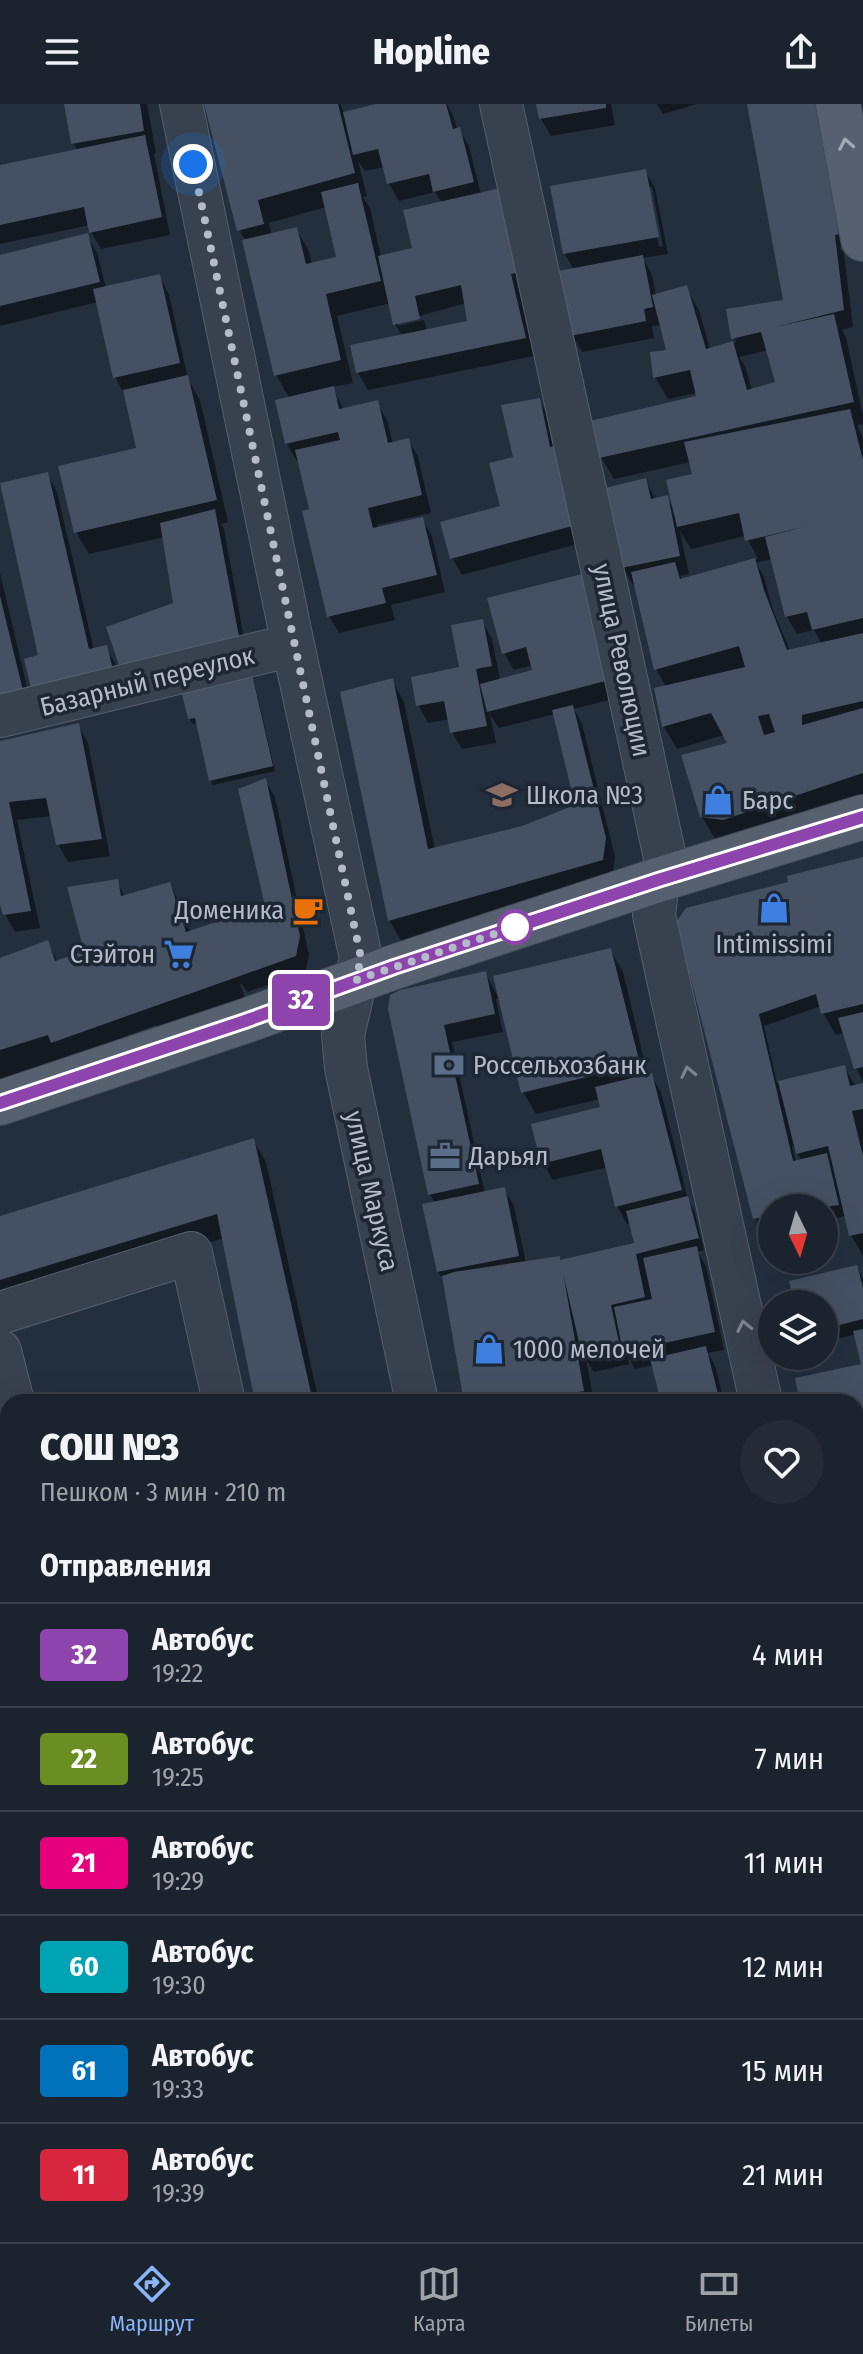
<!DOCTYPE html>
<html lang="ru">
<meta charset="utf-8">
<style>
:root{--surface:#1b232e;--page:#242b36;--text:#f1f3f6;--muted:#a0a4aa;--line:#39404a;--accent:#8ab4f8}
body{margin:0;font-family:"Fira Sans Condensed",sans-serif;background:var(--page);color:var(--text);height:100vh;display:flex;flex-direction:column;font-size:30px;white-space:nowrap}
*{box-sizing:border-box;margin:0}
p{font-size:26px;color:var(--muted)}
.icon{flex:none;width:44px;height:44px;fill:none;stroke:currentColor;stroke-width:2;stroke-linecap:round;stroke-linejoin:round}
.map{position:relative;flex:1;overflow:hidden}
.side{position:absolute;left:0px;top:1290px;width:864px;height:848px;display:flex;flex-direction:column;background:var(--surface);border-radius:24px 24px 0 0;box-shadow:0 8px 32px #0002,0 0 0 2px var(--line)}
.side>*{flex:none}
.badge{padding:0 16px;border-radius:6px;font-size:28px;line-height:52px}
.needle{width:52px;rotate:175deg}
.fabs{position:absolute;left:758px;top:1090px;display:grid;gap:16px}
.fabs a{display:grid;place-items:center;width:80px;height:80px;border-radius:50%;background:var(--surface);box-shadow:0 8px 32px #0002,0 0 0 2px var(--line);font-size:40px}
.you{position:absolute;width:40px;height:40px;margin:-20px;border:6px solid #fff;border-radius:50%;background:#1a73e8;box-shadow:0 0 0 12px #1a73e833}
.map>.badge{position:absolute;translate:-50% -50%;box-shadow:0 0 0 4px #fff}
h2{padding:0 40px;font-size:30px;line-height:72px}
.round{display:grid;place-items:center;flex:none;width:84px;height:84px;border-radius:42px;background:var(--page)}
.head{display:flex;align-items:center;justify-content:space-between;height:136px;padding:0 40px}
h1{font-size:38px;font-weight:800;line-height:60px}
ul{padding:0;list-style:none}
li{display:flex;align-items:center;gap:24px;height:104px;padding:0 40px;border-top:2px solid var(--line)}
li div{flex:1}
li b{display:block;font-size:30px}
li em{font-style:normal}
li .badge{min-width:88px;font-weight:700;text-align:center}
header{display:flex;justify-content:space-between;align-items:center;height:104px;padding:0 40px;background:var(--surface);font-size:36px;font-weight:800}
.tab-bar{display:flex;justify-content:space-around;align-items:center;height:112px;border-top:2px solid var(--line);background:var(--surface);font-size:22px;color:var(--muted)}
.tab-bar a{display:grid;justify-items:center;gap:4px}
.tab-bar .selected{color:var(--accent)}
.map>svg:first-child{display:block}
</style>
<header><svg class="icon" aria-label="menu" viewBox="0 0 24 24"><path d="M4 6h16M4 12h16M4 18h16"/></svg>Hopline<svg class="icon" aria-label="share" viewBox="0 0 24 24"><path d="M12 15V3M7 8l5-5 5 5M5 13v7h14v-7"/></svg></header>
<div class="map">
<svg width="863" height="2138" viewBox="0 0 863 2138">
<rect width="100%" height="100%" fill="#242f3e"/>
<path fill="#0007" fill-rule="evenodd" d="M66,0H147L156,49L154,50L170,131L101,145L91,128L90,121L0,140V63L78,47L73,39Z
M206,0H340L345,10L384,0H447L453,11L457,26L459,25L469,42L481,90L529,185L520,187L534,252L368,286L358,269L353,242L402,232L395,220L391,199L337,212L353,279L332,283L344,306L377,299L387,316L393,340L408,336L418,353L431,409L377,421L378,425L422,415L432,432L445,488L391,501L395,516L339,529L329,512L311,406L299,356L297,357L287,340L277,298L290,295L276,271L246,137L239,126ZM358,57L365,67L385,63L389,80L399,97L435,88L442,99L414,146L381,153L370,104L363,93L367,92ZM326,103L339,155L312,161L309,147L296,125L272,131L269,119ZM466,199L469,218L427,227L424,216L398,222V218Z
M538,0H611L615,21L551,32L541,15Z
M657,0H697L663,10Z
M749,0L850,141L839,143L844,150L853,223L842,226L846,234L863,311V320L857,321L863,334V695L737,738L715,735L702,713L729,641L724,631L677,645L664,623L656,586L666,583L656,565L636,481H633L623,464L645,376L656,396L667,394L674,406L694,372L691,358L614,375L601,353L699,294L697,289L668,295L655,273L668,248L662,221L652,222L654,234L582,248L572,231L574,166L565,150L552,84L645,67L655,84L668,150L643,154L652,171L656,192L686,184L699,206L710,245L736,239L729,206L785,197ZM647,83H652L663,142L659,143ZM768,246L777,279L752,286L745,262L739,253ZM680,427L691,445L746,432L758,455L683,476L680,472L689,470ZM772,455L787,513L797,530L814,526L822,540L790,547L773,506L764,473L756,459Z
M87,132L97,149L106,184L159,172L169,190L188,275L200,296L228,418L221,420L224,425L248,556L176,501L164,433L89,450L76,428L138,345L125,291L115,273L98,198L0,222V153Z
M539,297L546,308L553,344L585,438L462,471L452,454L503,403L515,354Z
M47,370L57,388L94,546L106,543L116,561L123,592L41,553Z
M0,469L34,612L0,620Z
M581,472L617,594L574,605L582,620L615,753L612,774L402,838L389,816L392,576L404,598L435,746L522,724L578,702L555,610L499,624L490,611L496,639L462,645L452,628L450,615L428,619L418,601L461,565L482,517L492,535L500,576L534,568L533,561L514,566L504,549Z
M251,572L254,577L275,667L213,681L210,676L198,619L193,620L190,615Z
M78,621L88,639L110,752L68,758L58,740L52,712L17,716L40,824L15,828L5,810L2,800H0V639Z
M265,676L275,693L309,851L305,869L247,888L242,880L240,881L246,895L159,926L156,921L0,980V856L47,838L58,858L87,848L117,778L125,793L169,780L182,802L190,829L267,803Z
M863,755V977L856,964L845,929L836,931L823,909L821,902L764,922L777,979L844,963L856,983L863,982V1152L851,1131L846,1112L824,1116V1104H772V1124L762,1126L755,1114L678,818ZM792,1042H793L802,1057L796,1058Z
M610,846L623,868L648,972L651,971L661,988L688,1096L694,1106L704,1146L698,1148L706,1162L724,1246L708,1249L715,1262L724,1298H663L654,1261L635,1265L628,1252L629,1260L594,1268L586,1255L594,1298H466L445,1178L438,1168L425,1101L435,1099L430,1090L390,905L485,869L499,894ZM500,894L523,988L536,1010L600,995L603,1004L543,1059L553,1076L608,1063L617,1102L627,1120L631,1119L639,1151L632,1142L561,1158L526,1159L514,1102L504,1085L485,1089L452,938L503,928L496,895Z
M253,1036L266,1058L319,1298H257L224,1134L0,1202V1114Z
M856,1163L863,1175V1344L856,1345V1298H802L863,1262L856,1230L824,1238V1200H796Z
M0,1395L8,1412V1612L0,1613Z
M856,1805L863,1834V1843L856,1845Z
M863,1911V2023L856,2025V1912Z
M45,2130H303L293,2133L290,2138H43Z
M328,2130H370L340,2138H336Z
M481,2130H572L574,2138H483Z"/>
<path fill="#455162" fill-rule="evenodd" d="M64,0H140L144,27L71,40Z
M204,0H338L355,69L258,96L264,120L237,127Z
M376,0H446L453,25L460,23L474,78L433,88L429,70L387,80L378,45L353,51L343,8Z
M536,0H606V4L539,15Z
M747,0H821L845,129L835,131L844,206L775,223L834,210L854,298L599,354L590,317L696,292L690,266L653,274L650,248L666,246L652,191L687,181L706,245L733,237L747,286L775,278L761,228L731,235L726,205L783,196Z
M145,31L162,113L89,129L84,103L0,121V61Z
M646,65L659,133L563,150L550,82Z
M358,79L381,177L326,190L341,256L274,272L242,136L297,123L306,160L336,153L321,88Z
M501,84L520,168L511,170L526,234L356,269L350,241L467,217L461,181L415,192L420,215L393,221L378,152L412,144L403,106Z
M88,129L100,178L0,202V151Z
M643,151L653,203L644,205L646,217L570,232L558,167Z
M160,170L180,259L113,274L93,185Z
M188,271L217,396L74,429L58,362L136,344L123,286Z
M334,282L339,305L378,296L388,339L409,334L422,391L368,404L373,424L423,413L437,471L382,484L386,499L327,513L302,407L309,405L295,346L340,336L338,328L285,340L275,296Z
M540,294L550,343L555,342L576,421L450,455L440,418L500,402L489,359L513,353L501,301Z
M850,305L863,356V514L812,526L807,508L785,513L765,433L807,422L745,437L739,409L677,423L666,376L692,370L684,338Z
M48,368L89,545L107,541L115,574L33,593L24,555L38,551L0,379Z
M646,374L651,395L668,391L680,452L621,464L601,385Z
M215,405L240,538L122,570L106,523L173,499L160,419Z
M755,454L764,486L787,546L863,529V597L802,611V621L863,604V669L723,716L700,713L681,651L727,639L711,609L662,623L654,584L745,563L739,542L654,566L631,468L675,458L680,475ZM769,610L775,628L764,631L758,612Z
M582,470L609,576L487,608L480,580L532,566L526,543L502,550L487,494Z
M0,492L25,595L0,601Z
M483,515L492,562L476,565L487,622L450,629L444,597L416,602L411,573L459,563L451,521Z
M252,570L273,662L209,677L195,614L188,615L181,586Z
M393,574L428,745L522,722L575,701L552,606L573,601L606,734L603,756L388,817L340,588Z
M79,619L102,735L56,741L46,694L9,698L31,807L3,811L0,800V637Z
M266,674L300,832L296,852L51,939L48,931L0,946V854L48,836L55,857L84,847L67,783L118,775L121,792L170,778L186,828L265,802L238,685Z
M863,753V900L821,910L816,890L759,910L793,1057L827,1049L839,1101L818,1104H772V1112L753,1115L676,818L686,804L788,778L787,772Z
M611,844L640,960L521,989L493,872Z
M486,867L495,910L444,921L479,1080L428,1091L388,905L390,891L400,886Z
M863,908V963L854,965L838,914Z
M845,961L850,982L863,979V1005L852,1007L863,1052V1129L849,1132L828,1042L796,1050L778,977Z
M652,969L682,1086L615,1103L601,1045L541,1060L531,1020L600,1003L595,983Z
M254,1034L313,1298H255L217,1110L0,1176V1112Z
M505,1083L519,1152L437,1168L422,1100Z
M688,1092L699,1134L636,1150L645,1193L611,1201L620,1243L582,1251L563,1169L584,1287L520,1298H464L442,1172L454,1168L560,1152V1156L634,1139L626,1107Z
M697,1142L715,1228L623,1248L614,1203L652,1195L643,1154Z
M857,1161L863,1184V1215L824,1225V1200H794L789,1177Z
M863,1225V1325L856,1326V1298H800L795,1274L861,1260L853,1227Z
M706,1242L720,1298H661L650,1255Z
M584,1289L586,1298H542V1297Z
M863,1364V1508L858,1509L856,1498V1366Z
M0,1410H2L8,1450V1593L0,1594Z
M863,1526V1689H862L858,1674L862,1673L856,1647V1528Z
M863,1909V1968L856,1970V1910Z
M863,2088V2138H791L788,2130H856V2090Z
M43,2130H264V2131L238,2138H41Z
M479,2130H566L568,2138H481Z
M655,2130H785L787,2138H657Z"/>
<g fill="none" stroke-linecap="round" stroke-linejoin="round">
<g stroke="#565f6c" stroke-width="44">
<path id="minor" d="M181,0L293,541L361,854L343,931L346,964L417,1298
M501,0L666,758L658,776L654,811L761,1298
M0,612L293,541
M0,1209L191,1149L224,1298
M0,1247L13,1298
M0,1363L8,1362
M0,1614L8,1613
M856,1732L863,1764
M856,1869L863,1867
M0,2078L8,2076
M598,2130L600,2138"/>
</g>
<g stroke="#414a57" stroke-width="46">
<path id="major" d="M838,0L863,135
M0,999L245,917L394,863L658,776L863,713"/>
</g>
<use href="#minor" stroke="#38414e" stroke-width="42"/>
<use href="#major" stroke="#56606e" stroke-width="44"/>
</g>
<defs><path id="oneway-chevron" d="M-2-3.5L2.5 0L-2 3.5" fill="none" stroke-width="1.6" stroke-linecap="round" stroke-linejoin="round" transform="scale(2)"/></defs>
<use stroke="#a1aab7" href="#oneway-chevron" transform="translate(846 40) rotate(-100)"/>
<g stroke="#7c8592">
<use href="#oneway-chevron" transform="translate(688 968) rotate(-102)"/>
<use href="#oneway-chevron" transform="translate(744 1222) rotate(-102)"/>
</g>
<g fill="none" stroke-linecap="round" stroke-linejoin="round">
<g stroke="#fff" stroke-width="18">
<path id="line" d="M0,999L245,917L394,863L658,776L863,713"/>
</g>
<use href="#line" stroke="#8e44ad" stroke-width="12"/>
<path stroke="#b4bcc9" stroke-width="8" stroke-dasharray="0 14.4" d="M193,60L361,854L356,876L515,823"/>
</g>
<defs>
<g id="school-bare" transform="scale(2.4)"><path d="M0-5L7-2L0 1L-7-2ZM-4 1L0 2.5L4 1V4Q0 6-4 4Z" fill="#8d6e63" stroke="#1d2633" stroke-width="2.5" paint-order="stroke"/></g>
<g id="shop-bare" transform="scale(2.4)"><path d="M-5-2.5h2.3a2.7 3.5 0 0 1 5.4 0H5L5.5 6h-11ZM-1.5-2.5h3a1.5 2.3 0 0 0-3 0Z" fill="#3f7fe0" stroke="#1d2633" stroke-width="2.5" paint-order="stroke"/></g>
<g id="cafe-bare" transform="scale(2.4)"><path d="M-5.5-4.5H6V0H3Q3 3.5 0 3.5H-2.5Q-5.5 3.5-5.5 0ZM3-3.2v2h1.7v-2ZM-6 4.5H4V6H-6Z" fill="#e8710a" stroke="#1d2633" stroke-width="2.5" paint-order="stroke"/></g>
<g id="supermarket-bare" transform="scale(2.4)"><path d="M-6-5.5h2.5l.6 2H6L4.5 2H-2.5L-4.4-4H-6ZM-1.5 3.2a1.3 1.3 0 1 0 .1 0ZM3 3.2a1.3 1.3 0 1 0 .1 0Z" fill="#3f7fe0" stroke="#1d2633" stroke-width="2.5" paint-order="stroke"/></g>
<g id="bank-bare" transform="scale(2.4)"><path d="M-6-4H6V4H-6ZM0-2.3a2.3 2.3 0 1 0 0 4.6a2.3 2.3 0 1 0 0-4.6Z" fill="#5c6f8a" stroke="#1d2633" stroke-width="2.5" paint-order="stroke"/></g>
<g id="office-bare" transform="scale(2.4)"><path d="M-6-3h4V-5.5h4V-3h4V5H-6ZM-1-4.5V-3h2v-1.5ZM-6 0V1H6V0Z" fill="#5c6f8a" stroke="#1d2633" stroke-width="2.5" paint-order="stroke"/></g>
</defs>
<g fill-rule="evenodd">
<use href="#school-bare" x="502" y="691"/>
<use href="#shop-bare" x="718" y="696"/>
<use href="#shop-bare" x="774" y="804"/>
<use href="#cafe-bare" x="308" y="806"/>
<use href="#supermarket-bare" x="179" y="850"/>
<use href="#bank-bare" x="449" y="961"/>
<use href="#office-bare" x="445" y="1052"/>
<use href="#shop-bare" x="489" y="1245"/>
</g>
<circle fill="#fff" stroke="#8e44ad" stroke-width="4" cx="515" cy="823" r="16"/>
<g text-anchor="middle" stroke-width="7" stroke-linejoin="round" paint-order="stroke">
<g font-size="26" fill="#b4bcc9" stroke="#1d2633">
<text transform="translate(622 556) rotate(78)" y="9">улица Революции</text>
<text transform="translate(147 577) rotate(-14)" y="9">Базарный переулок</text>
<text transform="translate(372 1087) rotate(77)" y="9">улица Маркуса</text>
</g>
<g font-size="26" fill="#b4bcc9" stroke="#1d2633" text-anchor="start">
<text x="526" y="700">Школа №3</text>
<text x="742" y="705">Барс</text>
<text x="284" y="815" text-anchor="end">Доменика</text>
<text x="774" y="849" text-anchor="middle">Intimissimi</text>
<text x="155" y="859" text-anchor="end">Стэйтон</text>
<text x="473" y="970">Россельхозбанк</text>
<text x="469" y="1061">Дарьял</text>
<text x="513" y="1254">1000 мелочей</text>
</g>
</g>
</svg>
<div class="fabs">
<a><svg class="needle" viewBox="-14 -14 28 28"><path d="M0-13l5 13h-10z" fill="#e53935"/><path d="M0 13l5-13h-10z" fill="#a0a4aa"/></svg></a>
<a><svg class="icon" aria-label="layers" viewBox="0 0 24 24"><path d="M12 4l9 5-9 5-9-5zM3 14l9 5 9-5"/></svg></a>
</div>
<div class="you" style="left:193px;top:60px"></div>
<b class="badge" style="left:301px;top:896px;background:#8e44ad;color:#fff">32</b>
<section class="side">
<div class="head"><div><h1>СОШ №3</h1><p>Пешком · 3 мин · 210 m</p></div><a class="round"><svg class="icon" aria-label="heart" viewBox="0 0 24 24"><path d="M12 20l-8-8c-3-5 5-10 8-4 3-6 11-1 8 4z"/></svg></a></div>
<h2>Отправления</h2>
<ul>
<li><span class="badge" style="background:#8e44ad;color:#fff">32</span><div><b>Автобус</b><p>19:22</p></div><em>4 мин</em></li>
<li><span class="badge" style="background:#6b8e23;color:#fff">22</span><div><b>Автобус</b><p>19:25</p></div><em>7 мин</em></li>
<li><span class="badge" style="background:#e6007e;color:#fff">21</span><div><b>Автобус</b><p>19:29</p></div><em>11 мин</em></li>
<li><span class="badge" style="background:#00a3b4;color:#fff">60</span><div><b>Автобус</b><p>19:30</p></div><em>12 мин</em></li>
<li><span class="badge" style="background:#0072bc;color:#fff">61</span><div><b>Автобус</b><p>19:33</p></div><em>15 мин</em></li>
<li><span class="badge" style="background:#d7263d;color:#fff">11</span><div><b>Автобус</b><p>19:39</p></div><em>21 мин</em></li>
</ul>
</section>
</div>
<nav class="tab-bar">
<a class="selected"><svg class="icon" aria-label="directions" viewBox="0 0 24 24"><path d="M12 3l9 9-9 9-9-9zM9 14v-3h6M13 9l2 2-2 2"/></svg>Маршрут</a>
<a><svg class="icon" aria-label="map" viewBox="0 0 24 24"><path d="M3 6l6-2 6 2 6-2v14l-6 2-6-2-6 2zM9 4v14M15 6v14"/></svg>Карта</a>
<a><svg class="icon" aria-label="tickets" viewBox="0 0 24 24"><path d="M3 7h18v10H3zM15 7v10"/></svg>Билеты</a>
</nav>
